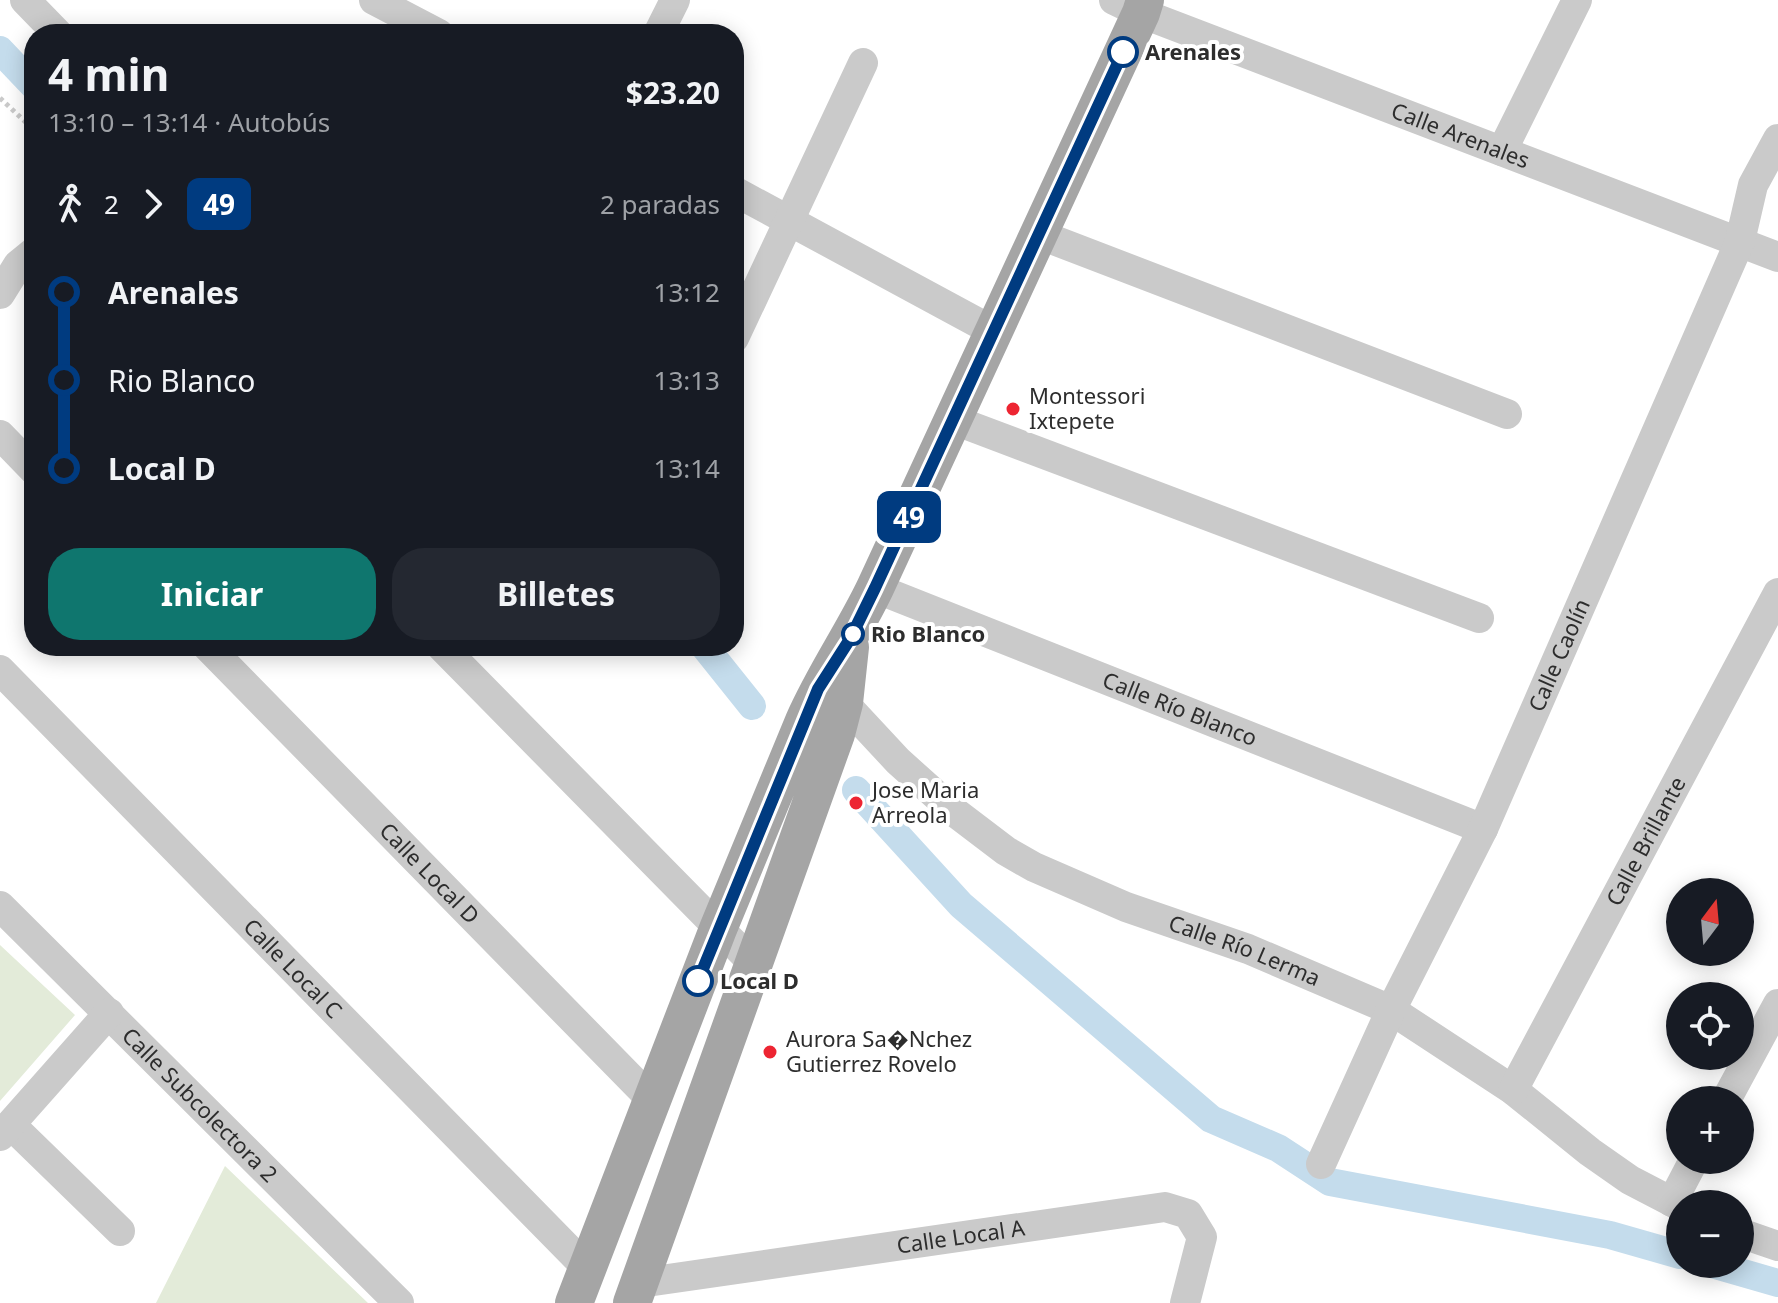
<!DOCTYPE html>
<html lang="es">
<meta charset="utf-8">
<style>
:root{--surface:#171b24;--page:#242831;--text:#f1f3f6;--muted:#9ea1a6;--accent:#0f766e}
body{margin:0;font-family:"Noto Sans",sans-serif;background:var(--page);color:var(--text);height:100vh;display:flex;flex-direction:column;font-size:30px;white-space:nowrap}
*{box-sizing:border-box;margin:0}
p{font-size:26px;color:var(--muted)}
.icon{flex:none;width:44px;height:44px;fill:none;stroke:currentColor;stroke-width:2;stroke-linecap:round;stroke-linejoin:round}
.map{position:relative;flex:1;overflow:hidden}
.details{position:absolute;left:24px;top:24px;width:720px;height:632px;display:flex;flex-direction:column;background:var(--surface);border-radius:32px;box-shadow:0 4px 20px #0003}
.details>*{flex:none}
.badge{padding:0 16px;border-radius:12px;font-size:28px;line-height:52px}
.needle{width:52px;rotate:16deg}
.controls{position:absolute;left:1666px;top:878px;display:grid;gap:16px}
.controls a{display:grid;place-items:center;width:88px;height:88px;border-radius:50%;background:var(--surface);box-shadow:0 4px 20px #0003;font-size:40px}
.map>.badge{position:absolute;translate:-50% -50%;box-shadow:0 0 0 4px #fff}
.legs{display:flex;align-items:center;gap:12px;height:88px;padding:0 24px;font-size:26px}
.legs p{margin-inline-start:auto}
.headline{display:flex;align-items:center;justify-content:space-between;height:136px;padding:0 24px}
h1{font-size:44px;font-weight:700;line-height:60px}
.primary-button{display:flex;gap:16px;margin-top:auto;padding:16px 24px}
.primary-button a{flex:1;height:92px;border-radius:32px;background:var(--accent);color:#fff;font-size:32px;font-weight:700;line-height:92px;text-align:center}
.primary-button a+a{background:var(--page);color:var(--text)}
ul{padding:0 24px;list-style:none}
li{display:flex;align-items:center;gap:28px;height:88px;font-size:30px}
li i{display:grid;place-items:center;width:12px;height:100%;margin:0 10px;background:currentColor}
li i::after{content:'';width:20px;height:20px;margin:-10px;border:6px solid;border-radius:50%;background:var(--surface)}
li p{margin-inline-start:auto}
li:first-child i{background:linear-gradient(#0000 50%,currentColor 0)}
li:last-child i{background:linear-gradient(currentColor 50%,#0000 0)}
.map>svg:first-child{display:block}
</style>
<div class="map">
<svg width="1778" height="1303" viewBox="0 0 1778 1303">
<rect width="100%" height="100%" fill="#fff"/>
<path fill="#e3ebd9" d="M0,945L75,1015L0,1101Z
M225,1166L368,1303H156Z"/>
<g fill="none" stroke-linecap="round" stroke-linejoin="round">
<path stroke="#c4dcec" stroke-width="28" d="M0,50L34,86
M704,646L752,706
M856,790L961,905L1211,1119L1278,1148L1330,1182L1610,1235L1680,1255
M1712,1264L1778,1283"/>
<path stroke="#cacaca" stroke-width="5" stroke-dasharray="4 4" stroke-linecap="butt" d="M0,98L34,130"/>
<g stroke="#cacaca" stroke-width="30">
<path d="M25,0L58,34"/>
<path d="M374,0L439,34"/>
<path id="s1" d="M1114,0L1141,13L1778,257"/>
<path d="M658,34L675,0"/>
<path d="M1502,151L1577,0"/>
<path d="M734,191L993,331"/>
<path d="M1038,234L1507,414"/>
<path d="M0,294L18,265L34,252"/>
<path d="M734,338L863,63"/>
<path d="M954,420L1479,618"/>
<path d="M0,435L34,470"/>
<path id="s2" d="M875,588L1483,829"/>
<path id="s3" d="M207,646L652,1100"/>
<path d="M441,646L753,963"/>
<path id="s4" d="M0,670L586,1267"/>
<path id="s5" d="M827,694L844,703L898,761L956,813L1006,851L1034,867L1126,907L1248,949L1391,1010L1513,1090L1590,1152L1630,1180L1680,1206"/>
<path id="s6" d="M0,906L399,1303"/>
<path id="s7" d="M1513,1090L1778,593"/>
<path d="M1726,1100L1778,1004"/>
<path d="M11,1125L120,1231"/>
<path d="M0,1136L109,1013"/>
<path id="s8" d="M1321,1164L1391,1010L1483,829L1740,241L1753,185L1778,139"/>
<path d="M1672,1202L1694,1160"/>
<path d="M1740,1233L1778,1246"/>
<path id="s9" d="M640,1283L1165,1207L1188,1214L1202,1237L1185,1303"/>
</g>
<path stroke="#a5a5a5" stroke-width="38" d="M574,1303L718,929L804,721C824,675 853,634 875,588L1141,13L1145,0
M632,1303L836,734L844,703L850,647"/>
</g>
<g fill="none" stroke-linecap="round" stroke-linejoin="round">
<g stroke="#fff" stroke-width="18">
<path id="line-1" d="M698,981L818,689L850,639L875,588L1123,52"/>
</g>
<use href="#line-1" stroke="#003b80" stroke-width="12"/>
</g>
<g fill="#fff" stroke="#003b80" stroke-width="4">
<circle cx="1123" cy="52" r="14"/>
<circle cx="853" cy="634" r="10"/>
<circle cx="698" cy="981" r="14"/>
</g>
<g fill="#ed2532" stroke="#fff" stroke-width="3">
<circle cx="1013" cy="409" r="8"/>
<circle cx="856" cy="803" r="8"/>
<circle cx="770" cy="1052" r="8"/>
</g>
<g text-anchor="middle" stroke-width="8" stroke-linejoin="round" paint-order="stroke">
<g font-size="22" font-weight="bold" fill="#2d2d2d" stroke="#fff" text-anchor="start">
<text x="1145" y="60">Arenales</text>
<text x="871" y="642">Rio Blanco</text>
<text x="720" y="989">Local D</text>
</g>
<g font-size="22" fill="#2d2d2d" stroke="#fff">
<text dy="8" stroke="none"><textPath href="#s1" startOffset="372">Calle Arenales</textPath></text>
<text dy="8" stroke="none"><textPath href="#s8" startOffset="562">Calle Caolín</textPath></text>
<text dy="8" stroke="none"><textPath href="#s2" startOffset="328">Calle Río Blanco</textPath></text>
<text dy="8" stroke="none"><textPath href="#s7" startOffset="282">Calle Brillante</textPath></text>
<text dy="8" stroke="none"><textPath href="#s3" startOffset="318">Calle Local D</textPath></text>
<text dy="8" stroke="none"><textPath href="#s5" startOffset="498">Calle Río Lerma</textPath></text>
<text dy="8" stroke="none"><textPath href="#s4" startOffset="418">Calle Local C</textPath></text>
<text dy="8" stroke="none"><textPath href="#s6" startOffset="282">Calle Subcolectora 2</textPath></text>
<text dy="8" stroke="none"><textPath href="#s9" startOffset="324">Calle Local A</textPath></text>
</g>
<g font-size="22" fill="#2d2d2d" stroke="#fff" text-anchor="start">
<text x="1029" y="404">Montessori<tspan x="1029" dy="25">Ixtepete</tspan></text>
<text x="872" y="798">Jose Maria<tspan x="872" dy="25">Arreola</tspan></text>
<text x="786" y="1047">Aurora Sa�Nchez<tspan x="786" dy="25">Gutierrez Rovelo</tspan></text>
</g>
</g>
</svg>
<div class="controls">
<a><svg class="needle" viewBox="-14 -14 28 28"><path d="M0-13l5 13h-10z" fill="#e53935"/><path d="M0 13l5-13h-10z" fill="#9ea1a6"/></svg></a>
<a><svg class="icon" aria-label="locate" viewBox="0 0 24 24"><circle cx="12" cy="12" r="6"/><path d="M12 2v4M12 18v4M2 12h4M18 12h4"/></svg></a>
<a>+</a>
<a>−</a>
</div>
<b class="badge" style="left:909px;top:517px;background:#003b80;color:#fff">49</b>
<section class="details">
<div class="headline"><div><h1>4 min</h1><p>13:10 – 13:14 · Autobús</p></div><b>$23.20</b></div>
<div class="legs"><svg class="icon" aria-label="walk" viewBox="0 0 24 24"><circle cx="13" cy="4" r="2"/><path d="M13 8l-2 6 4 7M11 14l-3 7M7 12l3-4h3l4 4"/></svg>2<svg class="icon" aria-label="forward" viewBox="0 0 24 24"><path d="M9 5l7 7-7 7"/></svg><b class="badge" style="background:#003b80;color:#fff">49</b><p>2 paradas</p></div>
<ul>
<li><i style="color:#003b80"></i><b>Arenales</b><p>13:12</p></li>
<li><i style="color:#003b80"></i><span>Rio Blanco</span><p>13:13</p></li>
<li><i style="color:#003b80"></i><b>Local D</b><p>13:14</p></li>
</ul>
<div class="primary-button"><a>Iniciar</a><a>Billetes</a></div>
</section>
</div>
